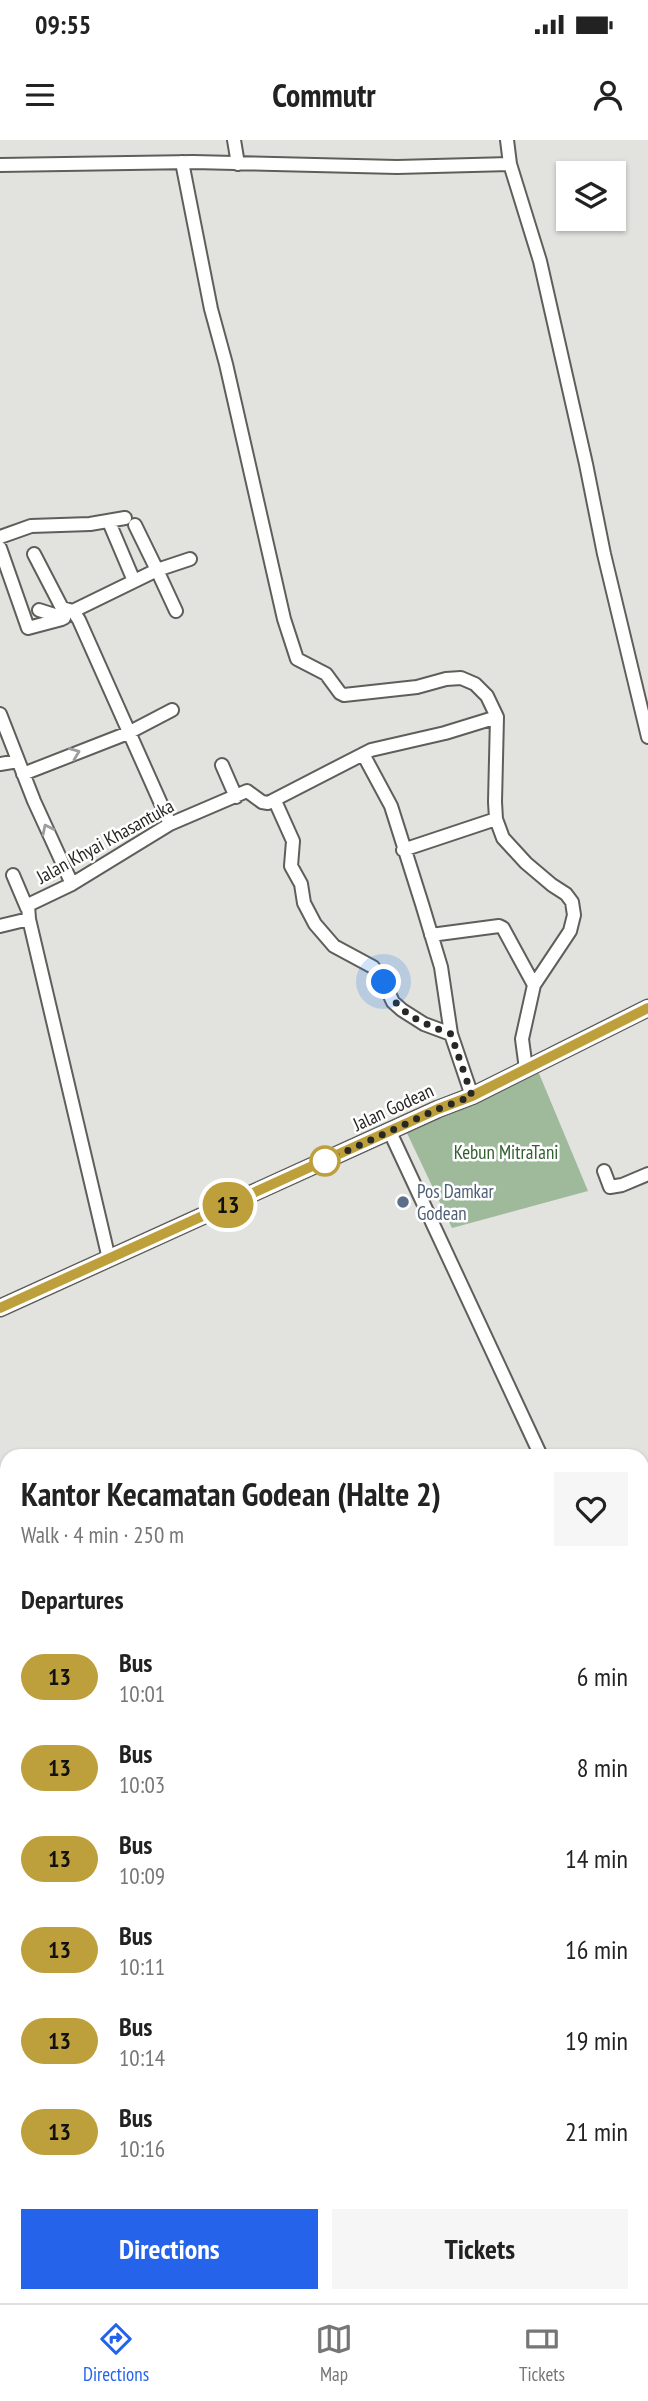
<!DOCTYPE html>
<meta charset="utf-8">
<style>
:root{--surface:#fff;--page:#f6f6f6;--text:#222;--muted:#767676;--line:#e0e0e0;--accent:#2563eb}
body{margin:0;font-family:"PT Sans Narrow",sans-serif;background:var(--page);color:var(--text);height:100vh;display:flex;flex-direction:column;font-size:26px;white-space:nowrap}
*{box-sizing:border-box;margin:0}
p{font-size:23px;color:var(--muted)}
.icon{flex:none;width:38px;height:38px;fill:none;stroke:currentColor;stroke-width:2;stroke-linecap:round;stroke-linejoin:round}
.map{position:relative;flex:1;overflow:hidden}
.panel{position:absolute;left:0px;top:1309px;width:649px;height:854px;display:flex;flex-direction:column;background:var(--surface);border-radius:21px 21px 0 0;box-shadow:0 2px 5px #0004}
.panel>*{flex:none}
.badge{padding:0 14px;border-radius:23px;font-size:24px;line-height:46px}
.buttons{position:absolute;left:556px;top:21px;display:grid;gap:14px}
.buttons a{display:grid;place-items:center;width:70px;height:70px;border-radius:0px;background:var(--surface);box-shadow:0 2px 5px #0004;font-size:35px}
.you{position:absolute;width:35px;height:35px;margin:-18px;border:5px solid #fff;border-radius:50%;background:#1a73e8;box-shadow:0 0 0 10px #1a73e833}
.map>.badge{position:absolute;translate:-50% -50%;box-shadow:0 0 0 4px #fff}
h2{padding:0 21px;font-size:26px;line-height:63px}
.round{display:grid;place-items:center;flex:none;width:74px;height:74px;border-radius:0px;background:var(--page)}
.headline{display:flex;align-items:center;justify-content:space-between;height:119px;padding:0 21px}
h1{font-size:33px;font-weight:700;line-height:52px}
.cta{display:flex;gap:14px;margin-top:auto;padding:14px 21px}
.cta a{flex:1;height:80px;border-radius:0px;background:var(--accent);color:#fff;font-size:28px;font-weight:700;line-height:80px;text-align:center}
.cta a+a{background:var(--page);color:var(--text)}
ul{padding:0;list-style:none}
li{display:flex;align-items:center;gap:21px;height:91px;padding:0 21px}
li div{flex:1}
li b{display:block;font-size:26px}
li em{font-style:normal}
li .badge{min-width:77px;font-weight:700;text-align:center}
.status{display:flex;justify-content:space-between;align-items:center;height:49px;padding:0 35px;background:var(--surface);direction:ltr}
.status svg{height:19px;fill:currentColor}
header{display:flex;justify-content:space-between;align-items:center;height:91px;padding:0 21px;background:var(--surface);font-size:32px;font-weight:700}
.menu{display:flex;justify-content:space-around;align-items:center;height:98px;border-top:2px solid var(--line);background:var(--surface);font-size:19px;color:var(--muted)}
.menu a{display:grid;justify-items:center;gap:4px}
.menu .on{color:var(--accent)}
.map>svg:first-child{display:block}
</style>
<div class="status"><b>09:55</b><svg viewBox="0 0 49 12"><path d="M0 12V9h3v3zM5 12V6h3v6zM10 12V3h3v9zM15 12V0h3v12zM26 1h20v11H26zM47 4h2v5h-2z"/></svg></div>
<header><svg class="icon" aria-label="menu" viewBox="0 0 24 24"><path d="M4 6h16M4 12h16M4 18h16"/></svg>Commutr<svg class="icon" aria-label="person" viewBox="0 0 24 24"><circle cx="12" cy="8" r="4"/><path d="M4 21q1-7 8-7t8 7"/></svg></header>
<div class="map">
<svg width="648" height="2163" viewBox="0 0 648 2163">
<rect width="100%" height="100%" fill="#e2e2de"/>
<path fill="#9eba9b" d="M538,931L588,1051L452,1088L406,991Z"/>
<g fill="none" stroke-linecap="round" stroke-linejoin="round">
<g stroke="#5f5e5b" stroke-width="16">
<path id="minor" d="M234,0L238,24
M507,0L510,24L540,121L586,324L604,414L648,597
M182,22L211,169L226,224L284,479L297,519L326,534L340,553L344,555L417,547L446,539L461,538L475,544L487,556L497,577L495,662L496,679L503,698L526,723L552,745L566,754L572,762L574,775L570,791L534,845L522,899L526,929
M0,25L193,22L397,27L510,24
M109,382L134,441
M0,397L31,386L90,384L125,378
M0,408L28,488L62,479
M34,414L62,468L73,471L79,480L170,684
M39,470L64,478
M73,471L157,430L135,385
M176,471L157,430L190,419
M0,574L34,661L72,744
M363,614L391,666L422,764L441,827L451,894
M0,624L18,621
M222,625L236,657
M23,634L128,593L172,570
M275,661L293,701L291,726L301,744L304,763L315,784L334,806L373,827L384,843L393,862L402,870L424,884L451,894L472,956
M403,710L496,679
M13,735L27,768
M0,786L29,779
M431,795L499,786L503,788L534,845
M390,992L541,1316
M604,1031L610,1047L622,1045L648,1034
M109,1119L29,779L28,765L72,744L170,684L247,651L262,662L268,663L371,610L445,593L497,577
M0,1433L7,1449
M642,1534L648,1547
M0,1626C5,1665 6,1705 0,1743
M642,1736L648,1733
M642,1754L648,1766
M642,1871L648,1868
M0,1943L7,1954
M0,2007L7,2001
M313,2156L316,2163"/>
</g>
<g stroke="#5f5e5b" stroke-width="19">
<path id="major" d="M0,1168L438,969L472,956L648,868"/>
</g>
<use href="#minor" stroke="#fff" stroke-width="12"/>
<use href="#major" stroke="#fff" stroke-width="16"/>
</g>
<defs><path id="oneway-chevron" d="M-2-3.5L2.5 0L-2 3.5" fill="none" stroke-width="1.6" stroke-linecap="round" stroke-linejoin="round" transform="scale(1.75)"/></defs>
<g stroke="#9e9e9d">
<use href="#oneway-chevron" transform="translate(75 613) rotate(-21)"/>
<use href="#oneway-chevron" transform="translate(47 689) rotate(-116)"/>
</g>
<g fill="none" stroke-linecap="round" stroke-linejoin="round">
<g stroke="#fff" stroke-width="16">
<path id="line" d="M0,1168L438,969L472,956L648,868"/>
</g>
<use href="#line" stroke="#bd9f3c" stroke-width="10"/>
<path stroke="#272726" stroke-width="7" stroke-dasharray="0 12.6" d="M325,1021L438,969L472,956L451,894C422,883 395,873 384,842"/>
</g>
<circle fill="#fff" stroke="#bd9f3c" stroke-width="3.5" cx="325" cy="1021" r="14"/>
<circle fill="#5c6f8a" stroke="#fff" stroke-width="2.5" cx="403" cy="1062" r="7"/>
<g text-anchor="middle" stroke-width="5" stroke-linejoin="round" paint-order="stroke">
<g font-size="19" fill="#272726" stroke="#fff">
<text transform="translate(105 701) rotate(-29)" y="7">Jalan Khyai Khasantuka</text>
<text transform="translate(393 967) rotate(-25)" y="7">Jalan Godean</text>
</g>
<g font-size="19" fill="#31602e" stroke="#fff">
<text x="506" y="1019">Kebun MitraTani</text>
</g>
<g font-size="19" fill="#4e5e75" stroke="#fff" text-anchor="start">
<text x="417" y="1058">Pos Damkar<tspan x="417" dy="22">Godean</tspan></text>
</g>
</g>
</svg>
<div class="buttons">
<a><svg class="icon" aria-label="layers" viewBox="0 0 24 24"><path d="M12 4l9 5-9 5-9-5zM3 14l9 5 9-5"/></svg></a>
</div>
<div class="you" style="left:384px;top:842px"></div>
<b class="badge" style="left:228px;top:1065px;background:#bd9f3c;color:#111">13</b>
<section class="panel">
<div class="headline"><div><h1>Kantor Kecamatan Godean (Halte 2)</h1><p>Walk · 4 min · 250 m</p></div><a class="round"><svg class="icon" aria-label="heart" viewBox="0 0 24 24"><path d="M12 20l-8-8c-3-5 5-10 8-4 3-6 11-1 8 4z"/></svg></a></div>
<h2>Departures</h2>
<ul>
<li><span class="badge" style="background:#bd9f3c;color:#111">13</span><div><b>Bus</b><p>10:01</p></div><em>6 min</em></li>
<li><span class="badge" style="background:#bd9f3c;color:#111">13</span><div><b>Bus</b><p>10:03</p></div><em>8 min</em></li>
<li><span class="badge" style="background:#bd9f3c;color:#111">13</span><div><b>Bus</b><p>10:09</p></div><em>14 min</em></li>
<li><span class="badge" style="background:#bd9f3c;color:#111">13</span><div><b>Bus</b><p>10:11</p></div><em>16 min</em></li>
<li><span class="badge" style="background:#bd9f3c;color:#111">13</span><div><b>Bus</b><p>10:14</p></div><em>19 min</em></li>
<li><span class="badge" style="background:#bd9f3c;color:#111">13</span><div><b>Bus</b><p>10:16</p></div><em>21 min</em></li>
</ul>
<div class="cta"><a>Directions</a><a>Tickets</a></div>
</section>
</div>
<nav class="menu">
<a class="on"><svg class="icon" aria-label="directions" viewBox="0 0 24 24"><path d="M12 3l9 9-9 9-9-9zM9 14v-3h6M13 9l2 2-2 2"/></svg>Directions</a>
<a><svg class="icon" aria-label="map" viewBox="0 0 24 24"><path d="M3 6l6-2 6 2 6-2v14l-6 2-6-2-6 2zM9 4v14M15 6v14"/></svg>Map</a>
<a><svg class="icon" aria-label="tickets" viewBox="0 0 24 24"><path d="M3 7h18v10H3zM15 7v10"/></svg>Tickets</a>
</nav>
